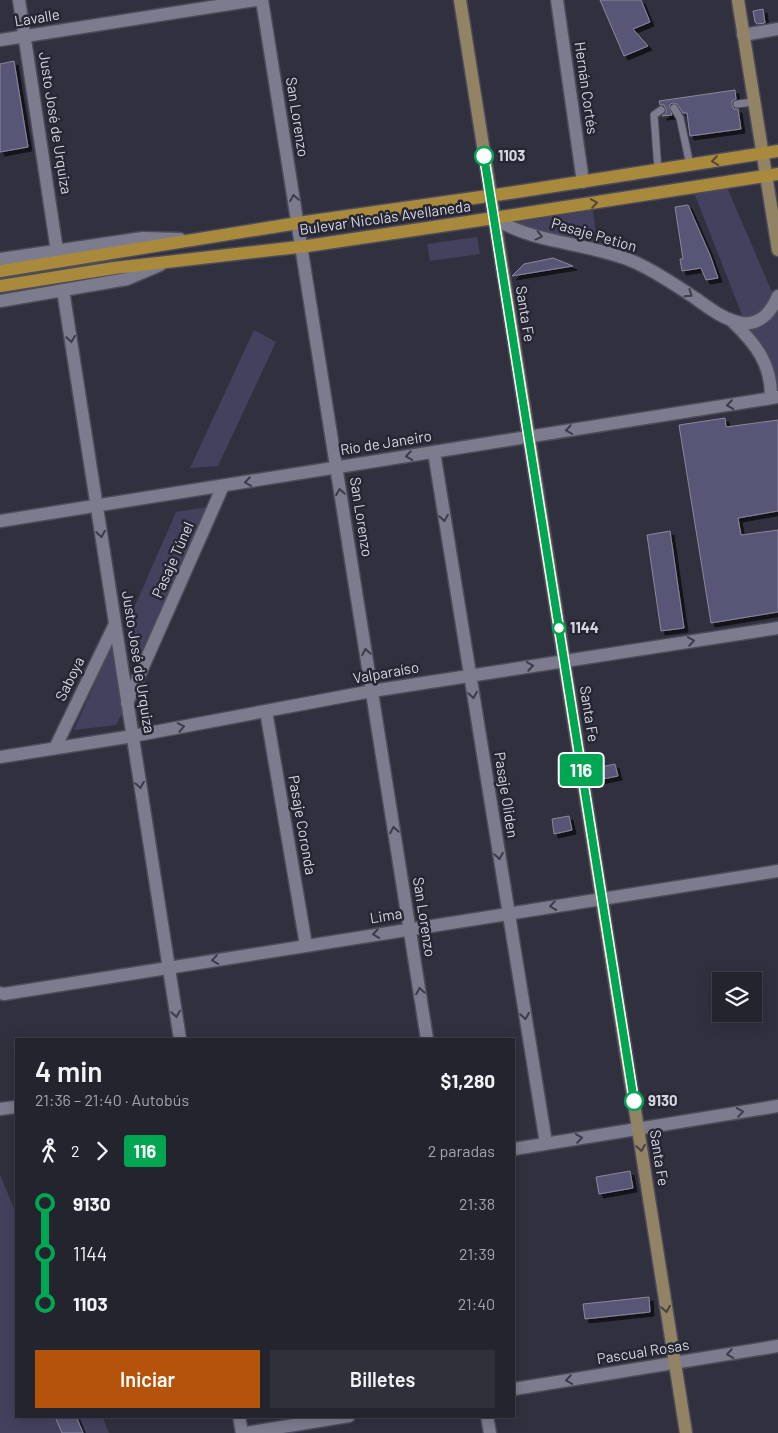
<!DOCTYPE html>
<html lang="es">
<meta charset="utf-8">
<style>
:root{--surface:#24242f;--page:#30303b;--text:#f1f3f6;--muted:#a3a4aa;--line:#41414b;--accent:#b45309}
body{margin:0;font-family:Barlow,sans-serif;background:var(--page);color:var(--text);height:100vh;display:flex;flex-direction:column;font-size:19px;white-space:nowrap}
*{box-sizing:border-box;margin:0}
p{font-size:16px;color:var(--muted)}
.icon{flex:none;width:28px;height:28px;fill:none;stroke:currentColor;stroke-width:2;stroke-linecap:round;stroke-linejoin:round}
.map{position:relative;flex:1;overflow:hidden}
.details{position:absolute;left:15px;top:1038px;width:500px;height:380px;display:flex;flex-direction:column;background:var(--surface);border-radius:0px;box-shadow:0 2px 12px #0003,0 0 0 1px var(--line)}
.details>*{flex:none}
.badge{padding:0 10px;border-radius:4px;font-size:18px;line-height:32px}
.controls{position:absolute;left:712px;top:972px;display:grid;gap:10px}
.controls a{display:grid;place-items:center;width:50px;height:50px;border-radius:0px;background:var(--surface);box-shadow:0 2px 12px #0003,0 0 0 1px var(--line);font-size:25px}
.map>.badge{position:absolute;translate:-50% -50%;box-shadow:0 0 0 2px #fff}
.legs{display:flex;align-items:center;gap:8px;height:55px;padding:0 20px;font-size:16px}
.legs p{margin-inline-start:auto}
.headline{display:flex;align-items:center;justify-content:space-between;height:85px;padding:0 20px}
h1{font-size:28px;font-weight:600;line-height:38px}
.primary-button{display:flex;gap:10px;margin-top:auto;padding:10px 20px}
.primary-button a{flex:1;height:58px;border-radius:0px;background:var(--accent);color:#fff;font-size:20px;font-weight:600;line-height:58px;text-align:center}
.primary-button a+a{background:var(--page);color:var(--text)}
ul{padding:0 20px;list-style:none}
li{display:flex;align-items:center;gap:18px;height:50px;font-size:19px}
li i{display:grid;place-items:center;width:8px;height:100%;margin:0 6px;background:currentColor}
li i::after{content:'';width:12px;height:12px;margin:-6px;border:4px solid;border-radius:50%;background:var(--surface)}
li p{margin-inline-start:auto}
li:first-child i{background:linear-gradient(#0000 50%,currentColor 0)}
li:last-child i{background:linear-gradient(currentColor 50%,#0000 0)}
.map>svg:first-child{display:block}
</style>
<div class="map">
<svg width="778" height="1433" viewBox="0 0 778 1433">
<defs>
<filter id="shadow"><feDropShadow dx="4" dy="4" stdDeviation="0" flood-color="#0009"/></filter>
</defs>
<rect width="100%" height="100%" fill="#30303f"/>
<path fill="#44415e" d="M726,185L778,306V394L748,330L693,190Z
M593,210L597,245L511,223Z
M477,237L480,254L430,261L427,244Z
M254,330L276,342L218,466L190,468Z
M207,507L137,668L130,617L176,512Z
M113,642L123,712L116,725L74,730Z
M0,1175L16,1213V1416H102L109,1433H0Z"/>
<path fill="#595677" stroke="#89889b" filter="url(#shadow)" d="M600,0H641L650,22L633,29L648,46L624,56Z
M763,9L765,23L757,24L755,22L753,11Z
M14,61L28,147L0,152V64Z
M735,90L736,99L732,101V105L734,109H738L741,129L690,136L687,113H683L677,104L672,103L669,106L672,115L662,116L666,113V109L664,105H660L659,101Z
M688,205L710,255L718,278L706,280L701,268L682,271L680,259H683L675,207Z
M553,258L573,266L512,276L524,264Z
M725,418L726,427L778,420V511L738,518L741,535L778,530V612L711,623L679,425Z
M670,531L684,628L661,631L647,535Z
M615,764L618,776L598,780L596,768Z
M569,816L572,830L554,834L552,819Z
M630,1171L633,1188L599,1194L596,1177Z
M649,1297L650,1312L585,1319L583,1304Z
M62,1416H76L83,1433H62L56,1419Z"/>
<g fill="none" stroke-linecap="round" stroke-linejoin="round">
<g stroke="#4e4c5a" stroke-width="9">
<path id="lane" d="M737,104L754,102
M674,108L680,118L690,165
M658,170L654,115L661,110"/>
</g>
<g stroke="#4e4c5a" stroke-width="15">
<path id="street" d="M19,0L57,251
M262,0L427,1039
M557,0L583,182
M743,35L778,29
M0,40L256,0
M494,218C531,243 590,243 632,261C654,270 675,285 695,298C709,308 724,320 742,323C761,325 771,312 778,296
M0,259L143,238L180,239
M63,290L180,1039
M0,301L127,279L160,265
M732,321C755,343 772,364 771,398
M434,452L546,1143
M0,521L778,397
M127,703L223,486
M266,711L306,945
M55,748L115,624
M0,757L133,736L372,691L778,628
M0,993L4,994L778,871
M0,1109L16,1107
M514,1149L778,1106
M514,1389L778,1346
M239,1416L242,1433
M487,1416L490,1433
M246,1433L349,1416"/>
</g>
<g stroke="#4e4c5a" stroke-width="15">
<path id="secondary" d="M460,0L686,1433
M738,0L778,250"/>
</g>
<g stroke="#4e4c5a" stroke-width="15">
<path id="primary" d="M0,271L298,223L516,192L778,151
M0,286L114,268L307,246L494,218L778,174"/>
</g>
<use href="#lane" stroke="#7d7c8f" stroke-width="7"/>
<use href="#street" stroke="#7d7c8f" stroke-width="12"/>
<use href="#secondary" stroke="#938365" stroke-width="12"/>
<use href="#primary" stroke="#a9893b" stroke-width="12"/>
</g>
<defs><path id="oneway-chevron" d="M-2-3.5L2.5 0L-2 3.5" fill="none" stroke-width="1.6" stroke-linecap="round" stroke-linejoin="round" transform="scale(1.25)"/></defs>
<g stroke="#544937">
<use href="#oneway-chevron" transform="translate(715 161) rotate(171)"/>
<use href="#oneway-chevron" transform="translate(594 203) rotate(-9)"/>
</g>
<g stroke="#3c3c4c">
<use href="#oneway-chevron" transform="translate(294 198) rotate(-99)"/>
<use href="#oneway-chevron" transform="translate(539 236) rotate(13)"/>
<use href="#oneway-chevron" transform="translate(689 294) rotate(34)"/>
<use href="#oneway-chevron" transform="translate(71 339) rotate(81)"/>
<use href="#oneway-chevron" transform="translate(730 405) rotate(171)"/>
<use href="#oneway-chevron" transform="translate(569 430) rotate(171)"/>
<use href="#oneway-chevron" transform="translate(409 456) rotate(171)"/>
<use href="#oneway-chevron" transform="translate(248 482) rotate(171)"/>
<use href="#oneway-chevron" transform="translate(340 492) rotate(-99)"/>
<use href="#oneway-chevron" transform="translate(444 518) rotate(81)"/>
<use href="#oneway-chevron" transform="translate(101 534) rotate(81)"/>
<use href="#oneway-chevron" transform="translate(691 641) rotate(-9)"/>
<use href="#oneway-chevron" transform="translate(366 652) rotate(-99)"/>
<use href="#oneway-chevron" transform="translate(530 666) rotate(-9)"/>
<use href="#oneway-chevron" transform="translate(473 695) rotate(81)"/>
<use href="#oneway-chevron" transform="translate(181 727) rotate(-11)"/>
<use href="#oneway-chevron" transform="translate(140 785) rotate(81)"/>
<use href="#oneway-chevron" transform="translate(394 830) rotate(-99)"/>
<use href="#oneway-chevron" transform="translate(499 856) rotate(81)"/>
<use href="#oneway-chevron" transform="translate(553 906) rotate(171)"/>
<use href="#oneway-chevron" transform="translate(376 934) rotate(171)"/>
<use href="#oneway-chevron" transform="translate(215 960) rotate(171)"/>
<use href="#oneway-chevron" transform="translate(420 991) rotate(-99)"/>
<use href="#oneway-chevron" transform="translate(176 1014) rotate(81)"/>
<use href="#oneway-chevron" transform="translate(525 1016) rotate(81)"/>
<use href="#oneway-chevron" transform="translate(740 1112) rotate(-9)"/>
<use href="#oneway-chevron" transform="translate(579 1138) rotate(-9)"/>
<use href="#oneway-chevron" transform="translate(730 1354) rotate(171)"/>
<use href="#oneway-chevron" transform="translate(569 1380) rotate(171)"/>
</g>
<g stroke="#474243">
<use href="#oneway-chevron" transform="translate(641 1148) rotate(81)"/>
<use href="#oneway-chevron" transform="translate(666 1309) rotate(81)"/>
</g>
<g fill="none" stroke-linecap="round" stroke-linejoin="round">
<g stroke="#fff" stroke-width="11">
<path id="line-1" d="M484,156L634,1101"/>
</g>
<use href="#line-1" stroke="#00a651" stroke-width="8"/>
</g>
<g fill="#fff" stroke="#00a651" stroke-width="2.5">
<circle cx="484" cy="156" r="9"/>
<circle cx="559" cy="628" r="6"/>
<circle cx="634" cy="1101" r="9"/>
</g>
<g text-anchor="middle" stroke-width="5" stroke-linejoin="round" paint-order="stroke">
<g font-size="15" fill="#d6d6e0" stroke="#272635">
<text transform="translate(37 18) rotate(-9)" y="5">Lavalle</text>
<text transform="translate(586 88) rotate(82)" y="5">Hernán Cortés</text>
<text transform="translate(297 117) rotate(81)" y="5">San Lorenzo</text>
<text transform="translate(55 123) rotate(81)" y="5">Justo José de Urquiza</text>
<text transform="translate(385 218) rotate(-8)" y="5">Bulevar Nicolás Avellaneda</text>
<text transform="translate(594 235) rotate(16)" y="5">Pasaje Petion</text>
<text transform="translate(525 314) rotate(81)" y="5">Santa Fe</text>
<text transform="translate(386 443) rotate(-9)" y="5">Río de Janeiro</text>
<text transform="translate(361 517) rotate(81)" y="5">San Lorenzo</text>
<text transform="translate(173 560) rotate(-66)" y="5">Pasaje Túnel</text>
<text transform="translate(138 662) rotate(81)" y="5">Justo José de Urquiza</text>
<text transform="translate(386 673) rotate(-10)" y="5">Valparaíso</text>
<text transform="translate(70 679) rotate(-64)" y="5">Saboya</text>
<text transform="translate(589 714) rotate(81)" y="5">Santa Fe</text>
<text transform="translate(506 795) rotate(81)" y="5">Pasaje Oliden</text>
<text transform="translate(302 825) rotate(80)" y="5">Pasaje Coronda</text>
<text transform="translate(386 916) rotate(-9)" y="5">Lima</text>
<text transform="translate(424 917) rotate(81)" y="5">San Lorenzo</text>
<text transform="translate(659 1158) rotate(81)" y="5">Santa Fe</text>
<text transform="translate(643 1352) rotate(-9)" y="5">Pascual Rosas</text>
</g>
<g font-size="15" font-weight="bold" fill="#d6d6e0" stroke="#272635" text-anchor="start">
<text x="498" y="161">1103</text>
<text x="570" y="633">1144</text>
<text x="648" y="1106">9130</text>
</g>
</g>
</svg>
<div class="controls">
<a><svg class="icon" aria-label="layers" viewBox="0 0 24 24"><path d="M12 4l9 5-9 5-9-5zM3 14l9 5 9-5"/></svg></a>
</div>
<b class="badge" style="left:581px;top:770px;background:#00a651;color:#fff">116</b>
<section class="details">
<div class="headline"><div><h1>4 min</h1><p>21:36 – 21:40 · Autobús</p></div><b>$1,280</b></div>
<div class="legs"><svg class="icon" aria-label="walk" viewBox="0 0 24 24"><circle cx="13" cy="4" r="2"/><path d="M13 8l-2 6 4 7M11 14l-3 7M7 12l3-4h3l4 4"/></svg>2<svg class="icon" aria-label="forward" viewBox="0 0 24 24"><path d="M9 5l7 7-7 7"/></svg><b class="badge" style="background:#00a651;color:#fff">116</b><p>2 paradas</p></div>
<ul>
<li><i style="color:#00a651"></i><b>9130</b><p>21:38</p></li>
<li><i style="color:#00a651"></i><span>1144</span><p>21:39</p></li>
<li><i style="color:#00a651"></i><b>1103</b><p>21:40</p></li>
</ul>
<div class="primary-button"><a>Iniciar</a><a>Billetes</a></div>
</section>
</div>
